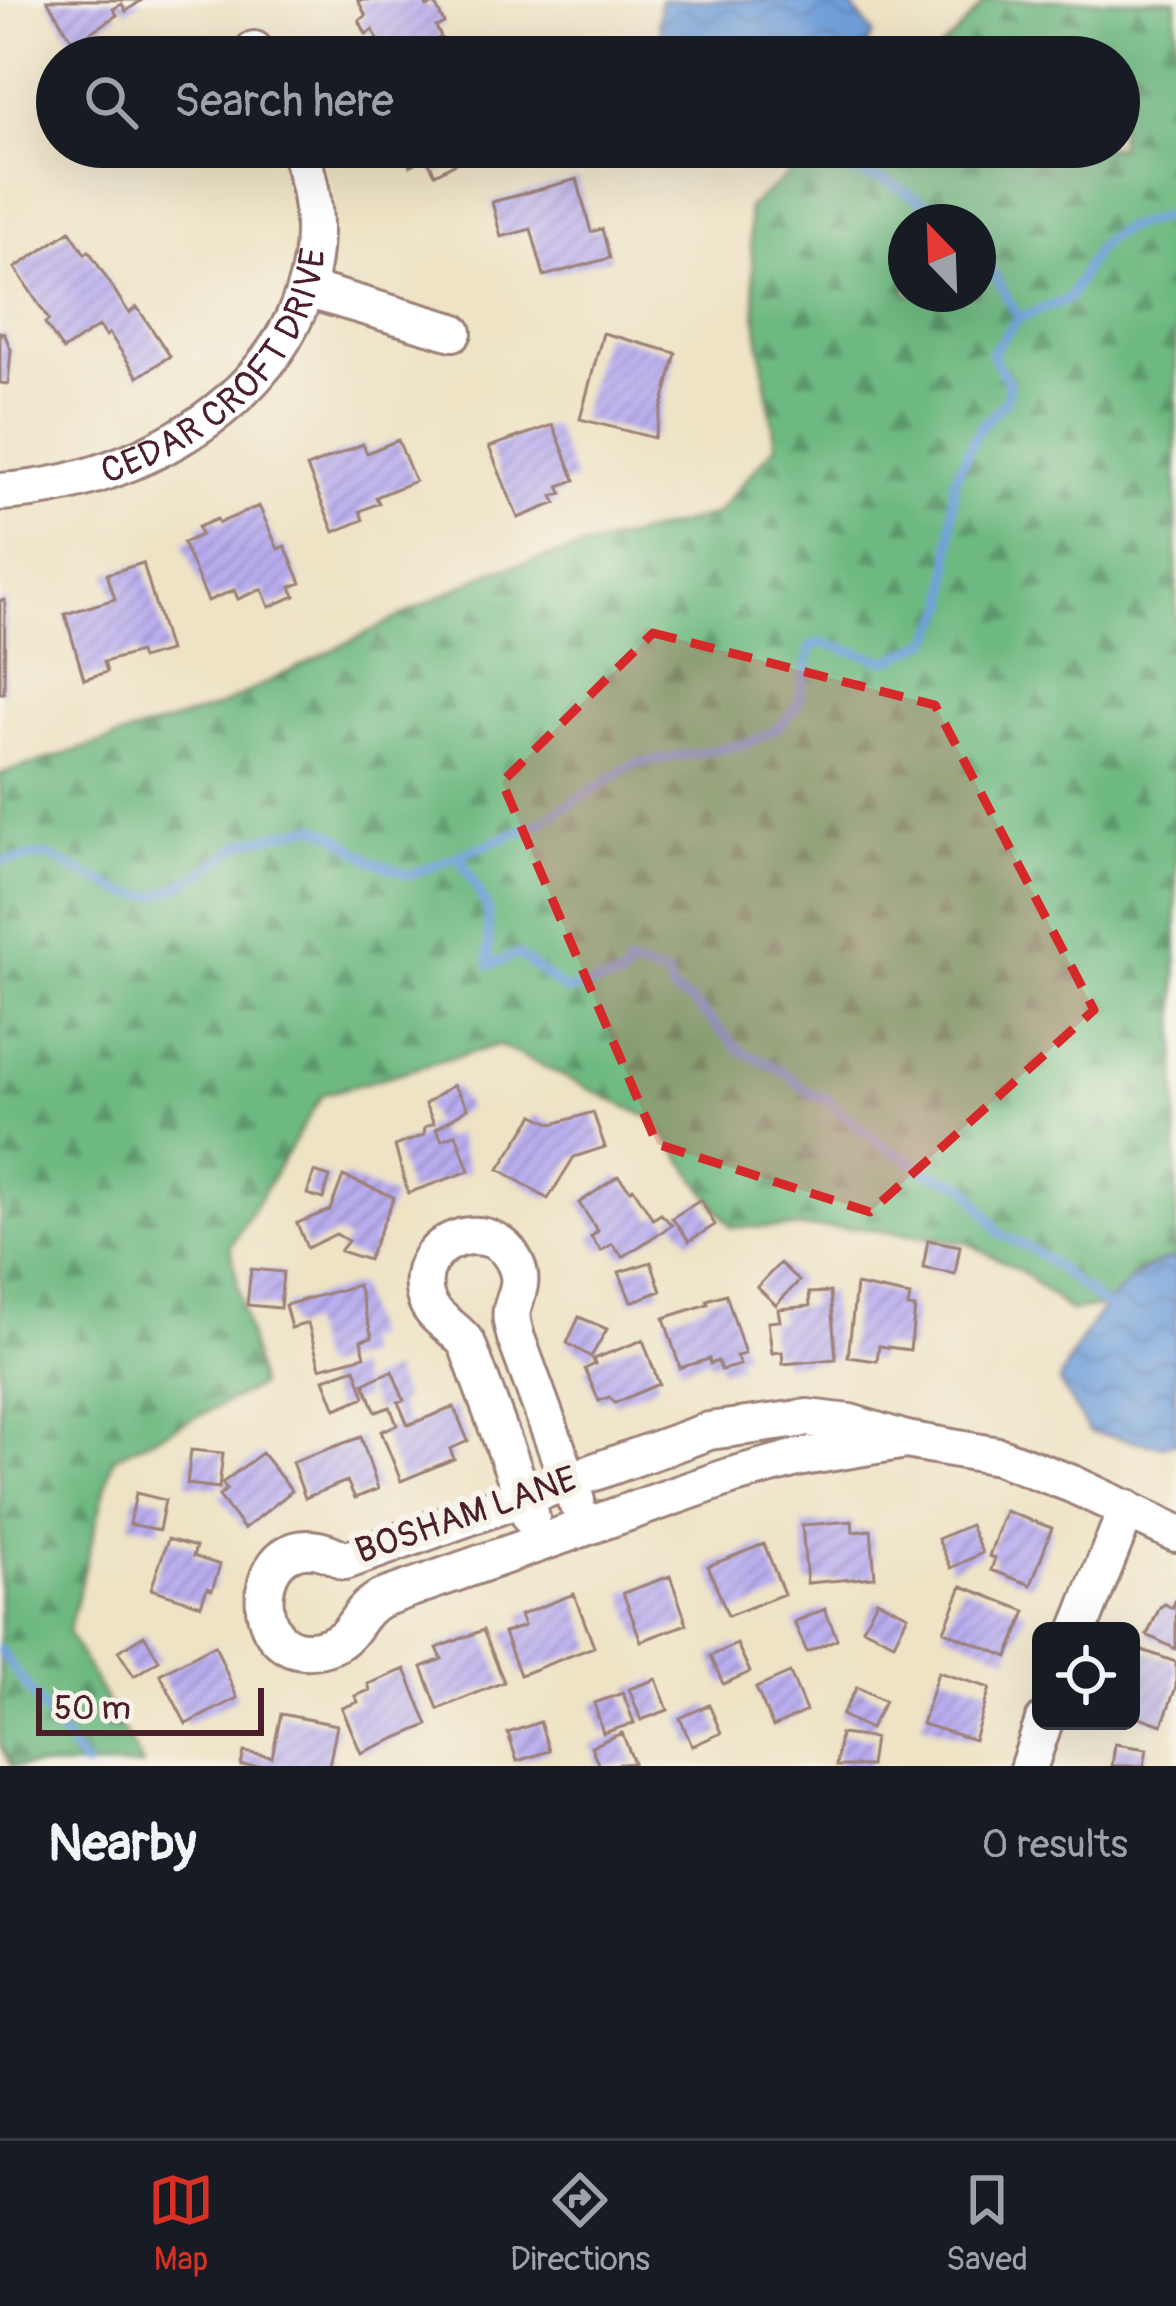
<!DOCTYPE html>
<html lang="en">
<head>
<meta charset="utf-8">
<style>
  body { margin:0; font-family:Pangolin,sans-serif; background:#242831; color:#f1f3f6 }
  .controls { position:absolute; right:36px; bottom:36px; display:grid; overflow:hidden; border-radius:18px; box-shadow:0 12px 48px #0002 }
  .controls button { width:108px; height:108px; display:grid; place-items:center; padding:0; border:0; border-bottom:3px solid #363941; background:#171b24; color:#f1f3f6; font:60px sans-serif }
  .compass { position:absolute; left:888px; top:204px; width:108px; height:108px; border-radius:50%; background:#171b24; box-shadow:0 12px 48px #0002; rotate:337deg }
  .scale { position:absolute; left:36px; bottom:30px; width:228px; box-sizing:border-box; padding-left:12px; border:6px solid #4a1f2b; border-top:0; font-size:33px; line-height:42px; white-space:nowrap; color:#4a1f2b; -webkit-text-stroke:9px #f7f3e8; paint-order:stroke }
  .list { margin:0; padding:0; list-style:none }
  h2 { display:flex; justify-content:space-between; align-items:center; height:156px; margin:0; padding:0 48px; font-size:51px }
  h2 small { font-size:39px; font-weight:400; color:#9ea1a6 }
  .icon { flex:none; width:66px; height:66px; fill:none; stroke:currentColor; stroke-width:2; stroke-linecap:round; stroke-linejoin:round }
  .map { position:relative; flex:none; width:1176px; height:1766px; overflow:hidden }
  .search { position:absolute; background:#171b24; box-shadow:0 12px 48px #0002; left:36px; right:36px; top:36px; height:132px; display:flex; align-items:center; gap:30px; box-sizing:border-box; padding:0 42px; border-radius:66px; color:#9ea1a6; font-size:45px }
  .sheet { height:372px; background:#171b24 }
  nav { display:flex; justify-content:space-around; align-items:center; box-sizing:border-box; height:168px; border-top:3px solid #363941; background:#171b24; font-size:33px; color:#9ea1a6 }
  nav a { display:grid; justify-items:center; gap:6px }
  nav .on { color:#d93025 }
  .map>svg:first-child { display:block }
</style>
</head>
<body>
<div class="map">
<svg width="1176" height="1766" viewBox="0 0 1176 1766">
  <defs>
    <pattern id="forest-firs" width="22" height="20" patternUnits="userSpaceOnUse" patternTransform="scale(3)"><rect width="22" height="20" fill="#6eb981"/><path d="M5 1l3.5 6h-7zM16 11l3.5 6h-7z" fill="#5c966a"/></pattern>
    <pattern id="water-waves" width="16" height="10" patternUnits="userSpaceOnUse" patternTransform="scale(3)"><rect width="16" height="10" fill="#71a0db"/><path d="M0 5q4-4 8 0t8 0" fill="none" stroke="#5f82b2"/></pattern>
    <pattern id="building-hatch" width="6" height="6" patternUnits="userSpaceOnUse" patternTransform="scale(3)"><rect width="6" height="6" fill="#b9adf0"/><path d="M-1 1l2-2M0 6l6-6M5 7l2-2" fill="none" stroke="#988cc3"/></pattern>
  </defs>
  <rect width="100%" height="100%" fill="#f7f3e8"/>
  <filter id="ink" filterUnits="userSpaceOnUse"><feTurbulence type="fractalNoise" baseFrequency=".00833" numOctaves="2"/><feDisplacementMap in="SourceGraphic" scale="24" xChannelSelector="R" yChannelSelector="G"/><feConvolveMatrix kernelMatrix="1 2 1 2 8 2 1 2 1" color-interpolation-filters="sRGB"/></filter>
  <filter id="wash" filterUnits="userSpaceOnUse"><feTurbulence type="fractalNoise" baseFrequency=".004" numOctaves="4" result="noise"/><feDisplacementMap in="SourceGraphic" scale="48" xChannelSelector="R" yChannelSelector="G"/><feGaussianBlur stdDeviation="2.7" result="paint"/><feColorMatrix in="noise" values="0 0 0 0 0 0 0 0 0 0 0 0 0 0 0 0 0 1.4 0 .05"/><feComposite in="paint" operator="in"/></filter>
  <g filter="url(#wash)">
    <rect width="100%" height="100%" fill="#eee3c5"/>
    <path fill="url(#forest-firs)" stroke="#5c6c56" stroke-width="3" fill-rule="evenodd" d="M986,0H1176V1257L1143,1269L1107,1306L1070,1311L1021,1271L968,1243L860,1228L731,1227L654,1120L498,1045L322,1095L230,1247L259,1386L113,1458L68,1633L143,1766H11L0,1745V774L218,707L490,572L715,515L776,445L758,332L748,208L822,147H1119V57H930L955,36ZM906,222H978V294H906Z"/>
    <path fill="url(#water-waves)" stroke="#5e6083" stroke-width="3" d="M660,0H846L873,33L861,57H666L659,23Z
      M1176,1257V1442L1161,1446L1089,1432L1059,1382C1081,1333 1122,1270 1176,1257Z"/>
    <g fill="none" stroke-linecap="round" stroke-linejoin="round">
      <path stroke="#71a0db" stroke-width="9" d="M739,147L740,154L753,162L846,171L887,181L959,222
        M978,247L1019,318
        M459,856L488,910L489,966L517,954L566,991L623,978L629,965L667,976L672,991L693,1003L741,1051L780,1069L814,1096L829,1099L838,1111L880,1143L927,1172L967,1186L1000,1234L1035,1251L1115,1313
        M0,862L45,855L126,893L145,896L162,894L195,878L243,843L314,826L334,834L374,862L410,875L536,825L634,764L746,744L774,731L798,706L811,646L824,643L888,661L930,641L948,605L954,480L979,428L1006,401L1009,383L991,353L1019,318L1069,299C1105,230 1101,233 1176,214
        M0,1650L85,1766"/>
    </g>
    <g id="blocks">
      <path fill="url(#building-hatch)" d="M47,0H142L126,11L122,4L113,9L117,15L74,43Z
        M358,0H423L427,7L435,4L444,23L436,27L441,37L405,55L401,48L386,56L373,30L366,34L359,20L366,16Z
        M400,147H486L435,174L426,157L410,166Z
        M577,179L591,232L602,229L610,258L544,276L531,229L501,237L492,202Z
        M70,231L85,254L89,251L129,313L137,307L170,356L138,377L109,333L106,336L99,326L63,350L45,323L49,320L15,268Z
        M0,332L4,333L11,350L8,384L0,383Z
        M603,333L676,353L654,438L580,419Z
        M553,425L575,480L559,486L562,493L553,496L556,503L518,518L489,447Z
        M398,440L415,481L376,497L379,503L360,511L363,520L334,532L307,467L363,444L367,453Z
        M259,506L278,549L285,546L301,583L291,587L295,596L269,607L262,589L238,599L234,590L208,601L183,543L201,535L198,527L217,519L219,523Z
        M143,563L169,651L141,659L139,652L104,662L107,672L84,679L65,614L115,599L107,574Z
        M0,600H5L4,693H0Z
        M453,1085L468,1108L436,1129L442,1140L456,1134L469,1171L408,1193L395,1146L424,1135L425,1127L434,1123L425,1104Z
        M593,1112L605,1147L574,1157L548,1199L499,1169L534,1115L553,1124Z
        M314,1172L330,1177L323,1199L307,1194Z
        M343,1176L394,1197L368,1260L340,1251L348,1241L336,1234L307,1248L297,1223L330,1210Z
        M618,1176L630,1190L633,1188L653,1219L661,1214L672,1225L623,1257L612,1244L601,1251L591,1237L598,1231L579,1203Z
        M701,1200L715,1225L689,1241L672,1218Z
        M928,1240L960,1246L955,1274L923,1268Z
        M651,1262L661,1291L631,1302L619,1272Z
        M780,1263L799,1281L776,1305L757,1287Z
        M251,1269L283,1272L280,1308L247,1305Z
        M358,1285L372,1337L361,1340L365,1356L320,1368L308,1323L291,1328L285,1305Z
        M856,1285L910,1296L908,1307L915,1308L910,1350L879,1346L877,1361L848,1357Z
        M830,1292L836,1359L783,1364L782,1352L772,1353L768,1322L780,1321L778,1309L810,1306L809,1293Z
        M726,1294L745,1354L736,1356L740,1365L721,1370L718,1361L710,1364L709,1359L680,1368L664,1318L708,1304L707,1300Z
        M579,1317L607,1329L591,1357L567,1343Z
        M643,1340L659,1384L615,1403L609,1397L599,1401L585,1369L595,1364L593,1359Z
        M355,1368L365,1397L336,1409L324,1379Z
        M392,1371L404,1400L398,1402L408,1425L454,1407L468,1441L450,1449L454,1459L401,1481L381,1431L397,1425L390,1407L376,1412L364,1383Z
        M361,1437L378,1489L355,1498L347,1481L305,1498L292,1462Z
        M191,1450L223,1453L219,1488L187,1484Z
        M262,1453L292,1491L244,1529L219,1496L227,1489L222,1483Z
        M136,1493L165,1500L159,1530L130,1524Z
        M1005,1511L1052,1528L1031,1585L991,1570L995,1558L989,1556Z
        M852,1521L853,1532L871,1530L875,1577L807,1583L802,1525Z
        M970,1525L982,1553L951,1568L938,1539Z
        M168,1539L196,1547L193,1556L220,1565L212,1590L207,1588L201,1605L151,1589Z
        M764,1544L784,1594L728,1616L708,1566Z
        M670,1576L687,1624L641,1641L623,1593Z
        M962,1586L1026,1611L1008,1657L944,1631Z
        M574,1594L594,1647L520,1675L504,1633L524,1626L520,1615Z
        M1176,1599V1649L1147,1635L1160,1607L1165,1604L1172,1608Z
        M877,1600L908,1615L894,1643L863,1628Z
        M825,1609L837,1639L807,1652L794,1622Z
        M483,1630L504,1682L438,1709L422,1667L442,1659L437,1648Z
        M144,1635L159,1660L134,1676L118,1651Z
        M737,1644L750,1672L723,1684L711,1656Z
        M215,1645L237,1698L186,1724L160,1674Z
        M1142,1650L1176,1662V1687L1162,1725L1131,1714L1136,1695L1131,1694V1672Z
        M405,1669L428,1725L361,1753L342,1708L358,1702L355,1696L370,1690L368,1684Z
        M938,1672L990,1688L974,1740L922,1724Z
        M790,1673L806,1711L773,1727L756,1688Z
        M656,1679L668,1710L641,1720L629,1689Z
        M857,1687L885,1701L870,1729L842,1715Z
        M623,1693L634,1723L603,1733L594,1703Z
        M709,1705L721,1733L692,1746L680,1718Z
        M281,1714L337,1725L329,1766H241L244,1752L272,1757Z
        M540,1722L549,1751L517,1761L508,1733Z
        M622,1733L634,1763L599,1766L591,1746Z
        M840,1734L874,1738L870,1766H836Z
        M1115,1744L1147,1749L1144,1766H1112Z"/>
    </g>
  </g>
  <g filter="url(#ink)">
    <use href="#blocks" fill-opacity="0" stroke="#9c8178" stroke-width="3"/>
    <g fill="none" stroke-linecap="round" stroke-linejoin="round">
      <g stroke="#9c8178" stroke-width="42">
        <g id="minor">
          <path d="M254,50L257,57"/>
          <path d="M306,289L453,332"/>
          <path id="s1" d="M0,492C175,483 372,342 298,147"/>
          <path d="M807,1418L850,1423L906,1440L797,1458L731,1476L380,1599C353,1614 356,1638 326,1647C236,1675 247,1503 345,1561L709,1431Z"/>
          <path d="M906,1440L998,1456L1072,1484L1176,1533"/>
          <path d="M531,1518L467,1344C455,1326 430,1318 425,1295C412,1239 494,1211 516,1265C524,1283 516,1293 512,1310C510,1318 514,1330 516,1338L576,1501"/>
          <path d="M1078,1631L1127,1509"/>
          <path d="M1029,1766L1044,1721"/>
        </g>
      </g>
      <use href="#minor" stroke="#fff" stroke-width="36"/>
    </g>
  </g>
  <path fill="#d62828" fill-opacity="0.2" stroke="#d62828" stroke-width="9" stroke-dasharray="24 15" stroke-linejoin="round" d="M653,633L935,705L1094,1010L870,1212L657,1144L502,782Z"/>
  <g text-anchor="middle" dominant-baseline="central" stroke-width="12" stroke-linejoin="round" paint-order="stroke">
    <g font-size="36" fill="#4a1f2b" stroke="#f7f3e8">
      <text stroke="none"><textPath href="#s1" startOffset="267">CEDAR CROFT DRIVE</textPath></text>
      <text transform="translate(466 1515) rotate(-19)">BOSHAM LANE</text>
    </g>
  </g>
</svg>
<div class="controls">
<button><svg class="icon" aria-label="locate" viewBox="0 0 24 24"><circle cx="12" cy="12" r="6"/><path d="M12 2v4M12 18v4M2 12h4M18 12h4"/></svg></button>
</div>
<svg class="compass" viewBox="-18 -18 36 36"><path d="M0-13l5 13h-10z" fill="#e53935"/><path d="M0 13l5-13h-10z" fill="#9ea1a6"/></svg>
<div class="scale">50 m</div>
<div class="search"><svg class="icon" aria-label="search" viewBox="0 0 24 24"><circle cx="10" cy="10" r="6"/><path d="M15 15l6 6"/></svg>Search here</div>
</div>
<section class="sheet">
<h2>Nearby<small>0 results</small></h2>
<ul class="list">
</ul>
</section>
<nav>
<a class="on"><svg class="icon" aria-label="map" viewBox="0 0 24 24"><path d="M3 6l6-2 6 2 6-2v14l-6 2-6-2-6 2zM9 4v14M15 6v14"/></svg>Map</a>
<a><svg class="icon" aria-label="directions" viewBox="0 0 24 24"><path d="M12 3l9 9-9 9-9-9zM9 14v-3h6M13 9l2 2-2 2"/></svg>Directions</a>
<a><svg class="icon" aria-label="saved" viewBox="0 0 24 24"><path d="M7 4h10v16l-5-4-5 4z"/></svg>Saved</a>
</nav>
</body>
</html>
